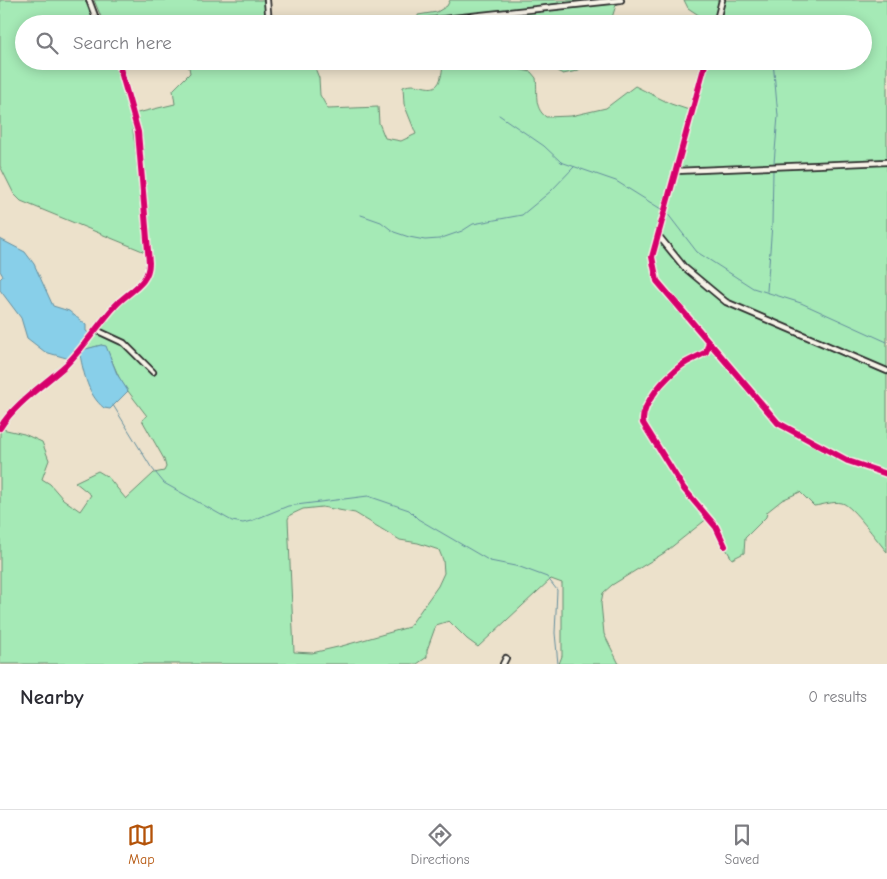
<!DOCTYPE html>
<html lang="en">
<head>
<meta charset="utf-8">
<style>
  body { margin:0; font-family:"Comic Neue",sans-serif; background:#f7f7f7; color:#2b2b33 }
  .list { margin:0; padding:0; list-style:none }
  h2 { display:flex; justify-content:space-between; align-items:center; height:65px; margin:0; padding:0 20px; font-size:21px }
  h2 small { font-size:16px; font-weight:400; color:#7c7c81 }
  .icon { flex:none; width:28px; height:28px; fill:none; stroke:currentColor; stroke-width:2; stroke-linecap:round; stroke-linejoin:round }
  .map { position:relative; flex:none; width:887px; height:664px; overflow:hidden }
  .search { position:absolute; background:#fff; box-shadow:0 2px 12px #0003; left:15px; right:15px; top:15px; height:55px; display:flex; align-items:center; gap:12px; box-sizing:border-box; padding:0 18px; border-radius:28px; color:#7c7c81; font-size:19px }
  .sheet { height:145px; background:#fff }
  nav { display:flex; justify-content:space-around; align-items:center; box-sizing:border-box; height:70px; border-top:1px solid #e1e1e2; background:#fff; font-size:14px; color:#7c7c81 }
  nav a { display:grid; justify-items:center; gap:2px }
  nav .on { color:#b45309 }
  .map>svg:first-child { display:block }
</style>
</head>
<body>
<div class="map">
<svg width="887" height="664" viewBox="0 0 887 664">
  <rect width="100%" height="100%" fill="#ece1cb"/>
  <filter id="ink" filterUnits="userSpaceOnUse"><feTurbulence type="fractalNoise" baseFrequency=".02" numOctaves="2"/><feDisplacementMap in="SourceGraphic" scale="10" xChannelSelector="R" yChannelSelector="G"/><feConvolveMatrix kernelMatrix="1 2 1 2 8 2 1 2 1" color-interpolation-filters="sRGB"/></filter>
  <g filter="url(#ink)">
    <path fill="#a5eab6" stroke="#688a70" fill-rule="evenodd" d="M0,0H90L99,24H24V61H116C138,121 138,189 145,252L21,201L14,194L0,166Z
      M94,0H268L271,24H104Z
      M450,0H625L616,5L610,24H530C521,18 504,12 497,24H428L418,19V15L437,12L447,6Z
      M684,0H887V552C878,542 852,505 842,503C833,501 823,505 814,506L800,492L782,500L767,512L766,517L745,538L744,553L732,559L708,518L664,553L612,585L603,593L601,603L604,634L619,664H559L562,656V583L551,579L478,647L467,639L449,621L436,625L427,650V657L417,664H0V433L2,429L24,434L42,442L49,460L42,479L50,484L63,499L80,511L91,495L75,482L98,471L108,477L126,499L154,473L164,471L166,467L164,459L142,420L147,416L121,382L108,352L102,345L83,350L116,310L144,283L150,269L140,152L133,114L175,104L173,90L190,73L188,61H310L313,63L319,78L320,95L328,109L378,107L379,123L385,138L401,141L416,134L404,104L403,87C423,78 441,106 443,61H499L509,67L531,72L536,78C538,92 533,107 546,117L571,116L606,108L635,86L671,104L692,111L707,61H863V24H712L688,8ZM322,507L355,513L400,540L418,543L439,550L443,560L444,573L438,586L409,627L342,646L312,653L294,652L288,519L290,515L303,509Z
      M553,61H591L577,71L563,74L557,71Z"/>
    <path fill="#88cfe9" stroke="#638d9d" d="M0,239L25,252L34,264L53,306L69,311L86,325V331L91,335L70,359L45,352L27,338L21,318L0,290V279L3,276L0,271Z
      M101,345L106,346L117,374L128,391L110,409L104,408C88,395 84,374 80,355L86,349Z"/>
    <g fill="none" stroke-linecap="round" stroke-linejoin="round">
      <path stroke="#638d9d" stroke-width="1" d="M773,61L778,116L774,163
        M499,115L544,146L561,162L616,181L661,209
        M667,213L697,252L753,288L801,303L887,342
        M361,215L381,222L394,232L409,237L425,240L439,239L462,231L473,224L522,215L551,191L574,167
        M767,291L772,224L773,171
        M113,405L151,467L164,483L232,521L243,523L251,521L288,506L368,496L409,510L418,519L490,561L520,567L547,577L557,590L555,633L558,664"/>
      <g stroke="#2b2b2b" stroke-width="8">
        <path id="minor" d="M89,0L98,24
          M267,0L269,24
          M397,24L621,0
          M716,24L722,0
          M706,61L652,257L657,281L778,423L848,461L887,474
          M676,171L887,162
          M658,235L684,267L726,302L887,371
          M96,330L124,343L153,372
          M709,342L706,352C698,357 689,360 682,365C666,377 641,403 643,423L684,489L716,527L725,546
          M0,428C15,403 44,385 66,365C84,347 98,325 115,306C128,291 149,285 149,263L138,132L118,61
          M503,664L506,658"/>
      </g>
      <use href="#minor" stroke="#f7f3e8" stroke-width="4.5"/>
      <g stroke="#f7f3e8" stroke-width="9">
        <path id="cycleway" d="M706,61L652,257L657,281L778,423L848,461L887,474
          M709,342L706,352C698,357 689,360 682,365C666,377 641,403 643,423L684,489L716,527L725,546
          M0,428C15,403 44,385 66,365C84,347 98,325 115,306C128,291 149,285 149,263L138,132L118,61"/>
      </g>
      <use href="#cycleway" stroke="#d6006c" stroke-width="6"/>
    </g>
  </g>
</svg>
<div class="search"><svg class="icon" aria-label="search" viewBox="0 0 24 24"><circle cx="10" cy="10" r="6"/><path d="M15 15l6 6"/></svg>Search here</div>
</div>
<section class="sheet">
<h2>Nearby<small>0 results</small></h2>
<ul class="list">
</ul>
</section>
<nav>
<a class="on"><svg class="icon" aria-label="map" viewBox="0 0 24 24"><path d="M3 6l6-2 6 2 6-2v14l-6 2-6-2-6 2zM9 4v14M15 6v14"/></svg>Map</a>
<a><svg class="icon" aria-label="directions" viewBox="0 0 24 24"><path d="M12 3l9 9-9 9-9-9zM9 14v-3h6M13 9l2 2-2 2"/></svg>Directions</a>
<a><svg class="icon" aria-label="saved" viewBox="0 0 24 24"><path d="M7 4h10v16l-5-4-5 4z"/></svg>Saved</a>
</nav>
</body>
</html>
